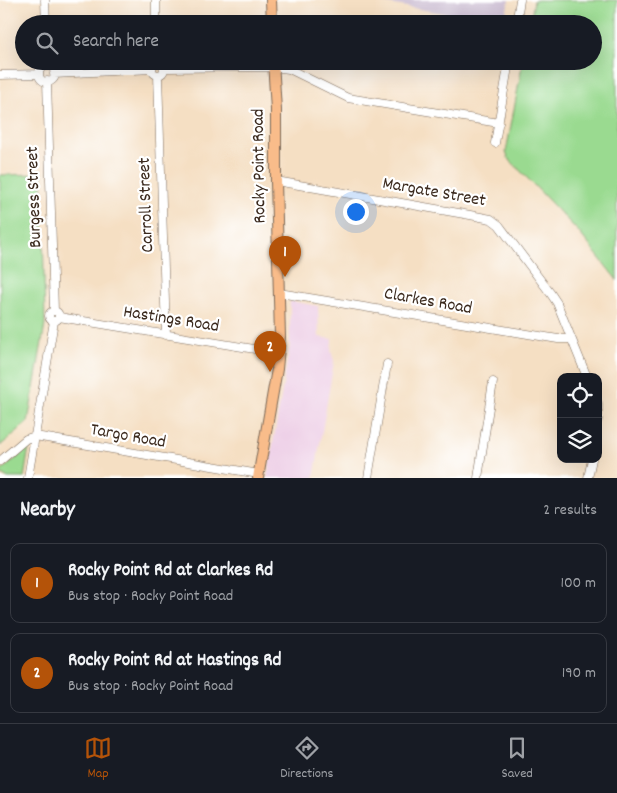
<!DOCTYPE html>
<html lang="en">
<head>
<meta charset="utf-8">
<style>
  body { margin:0; font-family:Dekko,sans-serif; background:#242831; color:#f1f3f6 }
  .controls { position:absolute; right:15px; bottom:15px; display:grid; overflow:hidden; border-radius:10px; box-shadow:0 5px 20px #0002 }
  .controls button { width:45px; height:45px; display:grid; place-items:center; padding:0; border:0; border-bottom:1px solid #363941; background:#171b24; color:#f1f3f6; font:25px sans-serif }
  .you { position:absolute; left:355px; top:211px; width:18px; height:18px; margin:-12px; border:4px solid #fff; border-radius:50%; background:#1a73e8; box-shadow:0 0 0 8px #1a73e833 }
  .badge { display:grid; place-items:center; width:32px; height:32px; border-radius:50%; background:#b45309; color:#fff; font-size:16px; font-weight:700 }
  .pin { position:absolute; translate:-50% -41px; filter:drop-shadow(0 1px 2px #0008) }
  .pin::after { content:''; position:absolute; top:26px; width:18px; height:15px; background:inherit; clip-path:polygon(0 0,100% 0,50% 100%) }
  .list { margin:0; padding:0; list-style:none }
  h2 { display:flex; justify-content:space-between; align-items:center; height:65px; margin:0; padding:0 20px; font-size:21px }
  h2 small { font-size:16px; font-weight:400; color:#9ea1a6 }
  .list li { display:grid; grid-template-columns:32px 1fr auto; gap:15px; align-items:center; box-sizing:border-box; height:80px; margin:0 10px 10px; padding:0 10px; border:1px solid #363941; border-radius:10px }
  .list b { display:block; font-size:19px; white-space:nowrap }
  .list p { margin:0; font-size:16px; white-space:nowrap; color:#9ea1a6 }
  .list em { font-size:16px; font-style:normal; color:#9ea1a6 }
  .icon { flex:none; width:28px; height:28px; fill:none; stroke:currentColor; stroke-width:2; stroke-linecap:round; stroke-linejoin:round }
  .map { position:relative; flex:none; width:617px; height:478px; overflow:hidden }
  .search { position:absolute; background:#171b24; box-shadow:0 5px 20px #0002; left:15px; right:15px; top:15px; height:55px; display:flex; align-items:center; gap:12px; box-sizing:border-box; padding:0 18px; border-radius:28px; color:#9ea1a6; font-size:19px }
  .sheet { height:245px; background:#171b24 }
  nav { display:flex; justify-content:space-around; align-items:center; box-sizing:border-box; height:70px; border-top:1px solid #363941; background:#171b24; font-size:14px; color:#9ea1a6 }
  nav a { display:grid; justify-items:center; gap:2px }
  nav .on { color:#b45309 }
  .map>svg:first-child { display:block }
</style>
</head>
<body>
<div class="map">
<svg width="617" height="478" viewBox="0 0 617 478">
  <rect width="100%" height="100%" fill="#fff"/>
  <filter id="ink" filterUnits="userSpaceOnUse"><feTurbulence type="fractalNoise" baseFrequency=".02" numOctaves="2"/><feDisplacementMap in="SourceGraphic" scale="10" xChannelSelector="R" yChannelSelector="G"/><feConvolveMatrix kernelMatrix="1 2 1 2 8 2 1 2 1" color-interpolation-filters="sRGB"/></filter>
  <filter id="wash" filterUnits="userSpaceOnUse"><feTurbulence type="fractalNoise" baseFrequency=".0096" numOctaves="4" result="noise"/><feDisplacementMap in="SourceGraphic" scale="20" xChannelSelector="R" yChannelSelector="G"/><feGaussianBlur stdDeviation="1.12" result="paint"/><feColorMatrix in="noise" values="0 0 0 0 0 0 0 0 0 0 0 0 0 0 0 0 0 1.4 0 .05"/><feComposite in="paint" operator="in"/></filter>
  <g filter="url(#wash)">
    <rect width="100%" height="100%" fill="#f5dfc3"/>
    <path fill="#eed0e7" d="M290,301L318,306L319,337L332,339L331,351L334,361L314,478H267L290,345Z"/>
    <path fill="#ccbed3" d="M364,0H509L504,23Z"/>
    <path fill="#9ada90" stroke="#6a8257" d="M534,0H617V280L578,231L508,158L506,152L523,61H593V24H530Z
      M42,174L45,325L28,422L0,446V175Z
      M29,447L24,478H8L0,473V472Z"/>
  </g>
  <g filter="url(#ink)">
    <g fill="none" stroke-linecap="round" stroke-linejoin="round">
      <g stroke="#7c6958" stroke-width="9">
        <path id="minor" d="M45,0L46,24
          M156,0V24
          M516,24L520,0
          M152 69a6 6 0 1 1 12 0a6 6 0 1 1-12 0Z
          M39 74a8 8 0 1 1 16 0a8 8 0 1 1-16 0Z
          M164,68L274,67L289,69L348,98L499,123
          M54,74L152,69
          M0,75L39,74
          M158,75L166,335
          M47,81L54,311
          M495,143L509,61
          M276,181L470,215L491,219L499,225L551,294L557,303L587,377
          M279,293L558,339H571
          M49 316a5 5 0 1 1 10 0a5 5 0 1 1-10 0Z
          M59,317L279,353
          M598,403V420
          M0,461L26,439L35,436L259,474
          M28,478L54,321
          M368,478L387,364
          M478,478L493,382
          M588,478L592,459"/>
      </g>
      <g stroke="#7c6958" stroke-width="12">
        <path id="major" d="M271,0L272,24
          M258,478L277,369L280,337L276,181V110L273,61"/>
      </g>
      <use href="#minor" stroke="#fff" stroke-width="8"/>
      <use href="#major" stroke="#f9bc8a" stroke-width="10"/>
    </g>
  </g>
  <g text-anchor="middle" dominant-baseline="central" stroke-width="4.5" stroke-linejoin="round" paint-order="stroke">
    <g font-size="18" fill="#3b2a1e" stroke="#fff">
      <text transform="translate(260 166) rotate(-91)">Rocky Point Road</text>
      <text transform="translate(434 193) rotate(10)">Margate Street</text>
      <text transform="translate(35 197) rotate(-92)">Burgess Street</text>
      <text transform="translate(147 205) rotate(-92)">Carroll Street</text>
      <text transform="translate(428 302) rotate(10)">Clarkes Road</text>
      <text transform="translate(171 320) rotate(9)">Hastings Road</text>
      <text transform="translate(128 437) rotate(10)">Targo Road</text>
    </g>
  </g>
</svg>
<div class="controls">
<button><svg class="icon" aria-label="locate" viewBox="0 0 24 24"><circle cx="12" cy="12" r="6"/><path d="M12 2v4M12 18v4M2 12h4M18 12h4"/></svg></button>
<button><svg class="icon" aria-label="layers" viewBox="0 0 24 24"><path d="M12 4l9 5-9 5-9-5zM3 14l9 5 9-5"/></svg></button>
</div>
<div class="you"></div>
<div class="pin badge" style="left:285px;top:277px">1</div>
<div class="pin badge" style="left:270px;top:372px">2</div>
<div class="search"><svg class="icon" aria-label="search" viewBox="0 0 24 24"><circle cx="10" cy="10" r="6"/><path d="M15 15l6 6"/></svg>Search here</div>
</div>
<section class="sheet">
<h2>Nearby<small>2 results</small></h2>
<ul class="list">
<li><span class="badge">1</span><div><b>Rocky Point Rd at Clarkes Rd</b><p>Bus stop · Rocky Point Road</p></div><em>100 m</em></li>
<li><span class="badge">2</span><div><b>Rocky Point Rd at Hastings Rd</b><p>Bus stop · Rocky Point Road</p></div><em>190 m</em></li>
</ul>
</section>
<nav>
<a class="on"><svg class="icon" aria-label="map" viewBox="0 0 24 24"><path d="M3 6l6-2 6 2 6-2v14l-6 2-6-2-6 2zM9 4v14M15 6v14"/></svg>Map</a>
<a><svg class="icon" aria-label="directions" viewBox="0 0 24 24"><path d="M12 3l9 9-9 9-9-9zM9 14v-3h6M13 9l2 2-2 2"/></svg>Directions</a>
<a><svg class="icon" aria-label="saved" viewBox="0 0 24 24"><path d="M7 4h10v16l-5-4-5 4z"/></svg>Saved</a>
</nav>
</body>
</html>
